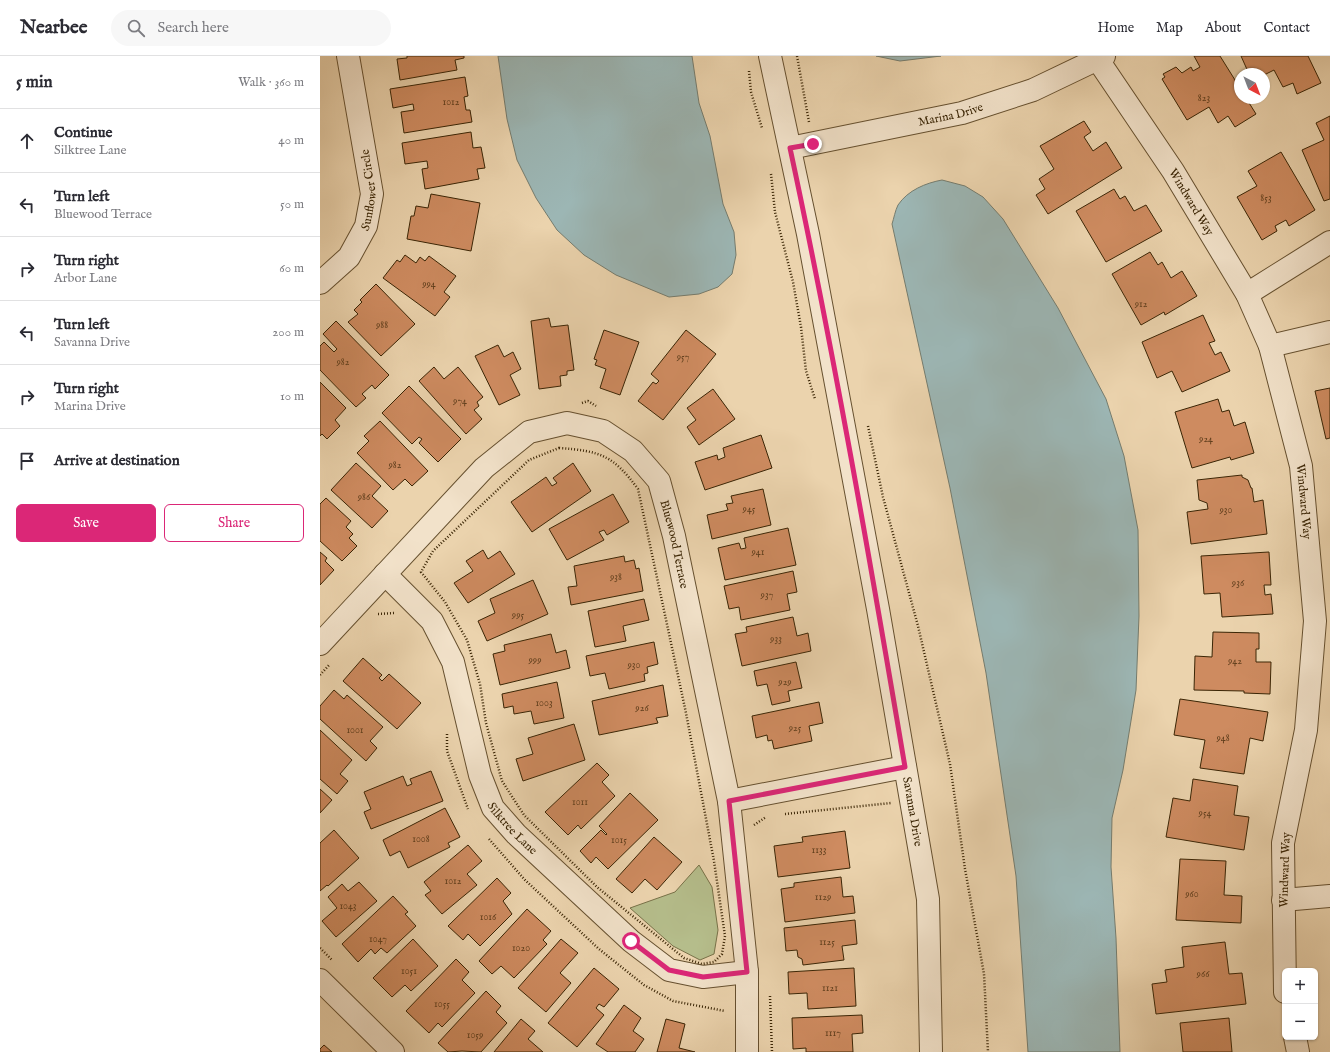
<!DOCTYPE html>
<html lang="en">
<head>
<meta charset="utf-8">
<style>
  body { margin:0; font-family:"IM FELL English",serif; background:#f7f7f7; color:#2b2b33 }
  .controls { position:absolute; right:12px; bottom:12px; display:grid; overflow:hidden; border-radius:6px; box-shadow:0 1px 3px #0004 }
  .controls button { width:36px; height:36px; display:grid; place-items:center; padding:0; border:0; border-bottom:1px solid #e1e1e2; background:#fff; color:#2b2b33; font:20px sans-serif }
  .compass { position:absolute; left:914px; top:12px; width:36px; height:36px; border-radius:50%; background:#fff; box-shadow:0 1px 3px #0004; rotate:138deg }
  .stop { position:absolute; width:12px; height:12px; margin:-9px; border:3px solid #db2777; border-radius:50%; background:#fff }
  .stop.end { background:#db2777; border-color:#fff; box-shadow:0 1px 4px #0008 }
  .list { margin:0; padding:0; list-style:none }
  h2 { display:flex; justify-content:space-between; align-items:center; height:52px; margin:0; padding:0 16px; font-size:17px }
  h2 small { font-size:13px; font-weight:400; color:#7c7c81 }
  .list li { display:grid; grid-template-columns:26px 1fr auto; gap:12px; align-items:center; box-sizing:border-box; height:64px; padding:0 16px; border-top:1px solid #e1e1e2 }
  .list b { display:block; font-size:15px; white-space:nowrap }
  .list p { margin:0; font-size:13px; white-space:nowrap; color:#7c7c81 }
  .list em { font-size:13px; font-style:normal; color:#7c7c81 }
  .actions { display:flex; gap:8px; padding:12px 16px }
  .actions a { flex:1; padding:9px 0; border:1px solid #db2777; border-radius:6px; text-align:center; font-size:14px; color:#db2777 }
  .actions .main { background:#db2777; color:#fff }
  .icon { flex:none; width:22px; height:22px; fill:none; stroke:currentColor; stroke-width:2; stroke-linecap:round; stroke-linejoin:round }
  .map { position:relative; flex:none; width:1010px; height:996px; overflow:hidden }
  header { display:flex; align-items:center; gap:24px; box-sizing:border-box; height:56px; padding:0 20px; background:#fff; border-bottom:1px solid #e1e1e2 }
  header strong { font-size:19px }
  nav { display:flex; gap:22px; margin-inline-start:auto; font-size:14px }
  .search { width:280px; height:36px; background:#f7f7f7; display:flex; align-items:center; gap:10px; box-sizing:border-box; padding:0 14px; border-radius:22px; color:#7c7c81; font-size:15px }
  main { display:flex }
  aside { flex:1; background:#fff }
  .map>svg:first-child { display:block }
</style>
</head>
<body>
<header>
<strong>Nearbee</strong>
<div class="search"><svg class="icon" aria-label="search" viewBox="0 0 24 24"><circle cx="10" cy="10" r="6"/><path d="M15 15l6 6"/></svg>Search here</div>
<nav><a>Home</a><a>Map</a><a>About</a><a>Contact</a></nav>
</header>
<main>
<aside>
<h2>5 min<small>Walk · 360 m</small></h2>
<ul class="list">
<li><svg class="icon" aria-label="ahead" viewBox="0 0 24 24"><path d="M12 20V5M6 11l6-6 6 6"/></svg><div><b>Continue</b><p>Silktree Lane</p></div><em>40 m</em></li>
<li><svg class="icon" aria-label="left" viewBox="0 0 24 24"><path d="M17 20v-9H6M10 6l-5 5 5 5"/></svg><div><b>Turn left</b><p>Bluewood Terrace</p></div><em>50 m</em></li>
<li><svg class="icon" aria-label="right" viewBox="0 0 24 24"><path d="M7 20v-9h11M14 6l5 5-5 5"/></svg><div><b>Turn right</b><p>Arbor Lane</p></div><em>60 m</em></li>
<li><svg class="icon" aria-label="left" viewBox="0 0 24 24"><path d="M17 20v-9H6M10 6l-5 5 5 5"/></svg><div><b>Turn left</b><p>Savanna Drive</p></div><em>200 m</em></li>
<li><svg class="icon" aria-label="right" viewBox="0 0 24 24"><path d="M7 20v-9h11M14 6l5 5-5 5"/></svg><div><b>Turn right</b><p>Marina Drive</p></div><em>10 m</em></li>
<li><svg class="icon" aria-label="arrive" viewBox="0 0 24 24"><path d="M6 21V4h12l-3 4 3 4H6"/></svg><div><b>Arrive at destination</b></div></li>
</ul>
<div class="actions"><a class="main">Save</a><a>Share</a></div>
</aside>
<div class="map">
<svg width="1010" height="996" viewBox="0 0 1010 996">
  <rect width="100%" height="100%" fill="#ebd3ad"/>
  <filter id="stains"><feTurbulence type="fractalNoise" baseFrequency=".005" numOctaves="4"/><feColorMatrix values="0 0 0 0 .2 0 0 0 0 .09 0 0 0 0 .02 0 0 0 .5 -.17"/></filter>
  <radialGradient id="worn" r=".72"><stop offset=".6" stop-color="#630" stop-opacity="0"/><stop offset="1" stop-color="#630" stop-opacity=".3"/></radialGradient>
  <path fill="#b5bd8b" stroke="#787148" d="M379,809L392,831L398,874L394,898L380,904L353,890L310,852L355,836Z"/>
  <path fill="#9cb6b4" stroke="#757c6e" d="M178,0H372L379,47L390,80L403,148L414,176L416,199L412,218L398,231L379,238L349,241L296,219L264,199L237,174L216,142L197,104L187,63Z
    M556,0H621L580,5Z
    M622,124L645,130L663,141L683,163L738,252L786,343L804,400L818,474L819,560L816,634L803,714L792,762L791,811L796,882L800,996H708L696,820L666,617L630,432L572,168C574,162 575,155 578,149C588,134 606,127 622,124Z"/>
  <path fill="#ce8b60" stroke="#3a2505" d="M87,0H144V2L135,4L137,14L80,24L77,3L87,2Z
    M874,0H900L920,32V42H926L936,58L915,71L908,60L898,67L889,51L867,64L842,23L845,21L843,18L856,11L862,17L871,11L873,15L880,11Z
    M921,0H988L1001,27L977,38L973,27L963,31L954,14L944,19L929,18Z
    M145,21L148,40L144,41L146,54H150L152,66L84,77L81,56L94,54L93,48L73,52L70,33Z
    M1010,60V143L1004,145L982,94L1004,84L996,67Z
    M764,65L771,76L764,81L773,95L786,86L802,112L728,158L716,139L725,133L719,123L734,113L720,90Z
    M151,76L153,92L161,91L165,112L157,113L159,123L105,133L102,113L108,112L107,105L85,108L82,87Z
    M961,96L995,154L969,170L966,164L955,170L957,175L942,184L917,141L937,130L928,115Z
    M794,133L800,143L805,140L814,155L826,149L842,175L786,206L756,155Z
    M111,138L160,147L151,195L87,183L91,160H94L96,150L108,152Z
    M830,196L838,209L842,206L851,222L862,215L877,240L845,259L844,256L821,269L792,218Z
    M85,199L96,207L100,201L105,205L109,200L136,220L124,236L130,241L115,260L63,222L77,204L80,206Z
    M56,228L95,268L61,300L28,266L38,258L34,254L42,246L40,244Z
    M883,259L895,285L889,287L895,299L901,296L910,315L862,336L852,315L837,322L822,286Z
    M229,262L231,271L248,269L254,314L247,315V319L240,320L241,330L219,333L211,265Z
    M16,265L69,319L55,333L52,329L42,338L46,342L36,351L0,314V290L4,286L14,296L17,293L3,278Z
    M284,274L319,286L300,339L280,332L286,313L275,309L277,304L274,303Z
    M366,274L396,298L343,364L318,345L333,326L336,328L339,325L331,318Z
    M178,289L184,301L193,296L201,313L190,319L200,339L179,349L155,300Z
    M114,311L124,323L138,311L163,341L157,346L159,350L154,354L162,363L146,378L99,325Z
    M0,326L26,352L15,364L20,370L7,383L2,378L0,380Z
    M89,330L141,383L118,406L99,387L102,383L99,381L92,388L62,357Z
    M1010,332V382L1006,383L995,335Z
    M393,333L415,363L379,389L367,371L376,364L367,352Z
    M898,343L902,356L909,354L914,370L925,366L934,397L911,404L910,401L872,412L855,356Z
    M60,365L108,415L92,430L85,423L73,434L37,397L49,385L44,380Z
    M441,379L452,412L385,434L375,406L397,399L398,404L405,401L403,392Z
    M36,407L61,430L52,440L68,455L52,472L11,434Z
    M253,407L271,435L212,476L191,446L226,421L232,430L237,427L233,422Z
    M922,419V421L928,424L931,432H932L934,446L943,444L947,478L871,488L867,456L888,453L887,447L879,444L877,424Z
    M443,433L451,469L392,483L387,459L408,454L406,448L413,447L411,440Z
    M293,438L309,466L287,479L284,474L279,476L284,484L247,504L229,473Z
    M6,442L31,465L26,471L33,478L29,482L37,490L22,505L0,485V448Z
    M468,472L476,509L405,524L398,492L419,487L421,493L426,492L424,482Z
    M163,494L168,503L180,495L195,518L148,547L134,527L153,515L146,505Z
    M0,496L7,502L5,505L14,514L0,529Z
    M949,496L951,529H944L945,539L951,538L953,558L902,561L900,537L884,538L881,500Z
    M304,500L305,506L314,504L316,513L319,512L323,535L251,549L248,531L257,530L254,510Z
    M473,515L477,536L467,538L470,554L421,564L419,551L409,553L404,530Z
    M213,524L228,558L167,585L158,565L175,557L170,543Z
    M324,543L329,564L303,570L306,585L275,591L268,555Z
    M473,561L477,580L488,577L491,595L422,610L415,578L427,576L426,571Z
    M893,576L939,577V593H936V606H951L950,638L924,637V635L874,634L875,600L892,601Z
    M231,578L236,597L246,594L250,612L180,629L173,598L185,595L184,589Z
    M334,586L338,608L327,611L328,617L324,618L325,625L289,633L285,617L270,620L266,600Z
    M43,602L62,619L59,622L62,625L69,618L101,647L77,673L23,625Z
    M476,606L482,632L468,635L470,645L452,649L447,628L437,630L434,615Z
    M237,626L244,662L214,668L211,655L194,658L193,650L184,652L182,638Z
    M343,629L348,660L336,662L338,667L279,679L272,645Z
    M14,634L24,643L27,639L63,671L50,685L57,692L46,705L0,663V650Z
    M860,643L948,656L943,685L930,682L924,718L880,712L885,684L854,679Z
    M499,646L503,667L489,670L492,685L454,693L452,684L448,685L447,679L436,682L432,660Z
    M254,668L265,704L203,725L196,703L213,698L208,682Z
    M0,674L32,704L20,718L28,725L17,738L0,723Z
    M277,707L289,719L282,726L295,740L261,773L258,769L248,779L225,756Z
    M111,715L123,745L51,773L44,756L51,753L44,736L83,720L87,730L92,728L90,723Z
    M873,723L918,730L914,759L929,761L924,794L846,781L853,742L870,745Z
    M0,733L12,744L0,757Z
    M310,737L338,764L288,813L276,801L271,807L260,795L281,774L286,779L287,778L279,770Z
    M125,752L140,781L128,787L130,791L88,812L80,795L70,800L63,784Z
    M14,774L39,802L8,830L7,829L0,835V787Z
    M525,775L530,812L458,821L454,790L483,786L482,781Z
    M334,781L362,806L337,834L325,823L312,837L296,823Z
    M148,789L162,805L147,818L157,829L122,858L105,839L111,835L104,826Z
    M860,803L906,805L904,839L922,840L921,867L856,864Z
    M521,821L523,841L533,840L535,857L465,866L461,833L474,831V827Z
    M177,822L191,837L183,845L192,858L160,890L148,878L143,884L128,870Z
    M39,826L57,845L16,881L2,865L17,852L8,841L22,828L28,835Z
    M73,840L88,856L85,858L96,870L67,897L61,892L55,898L51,893L38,906L22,888Z
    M207,853L231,875L223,884L227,888L194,922L181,910L172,918L159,905Z
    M535,864L537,888L522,890L524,904L483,909L482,903L478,901L477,894L466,895L464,872Z
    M93,883L118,910L91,935L85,929L72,941L53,922Z
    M241,883L258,897L240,917L251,927L226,956L198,932Z
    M905,886L909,918L922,917L926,948L836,958L832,928L847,926L845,914L864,911L862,891Z
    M136,903L149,916L142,924L155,937L122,971L118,967L109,977L86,955Z
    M274,912L299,933L284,951L279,948L276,952L284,959L257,991L228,967Z
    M534,912L536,950L488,953L487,937L469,938L468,916Z
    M166,935L181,950L176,956L187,967L161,996L142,995L128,996L118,987Z
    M304,949L321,962L313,975L324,983L315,996H288L276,988Z
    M542,959L543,977L532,978L533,996H486V992L473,993L472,962Z
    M909,962L912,996H863L860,967Z
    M201,963L215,975L208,983L223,996H174Z
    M346,963L365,968L359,992L375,996H337Z
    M4,989L12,996H0V993Z"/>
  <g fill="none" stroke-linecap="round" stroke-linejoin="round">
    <g stroke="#66502f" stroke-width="24">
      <g id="minor">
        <path id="s1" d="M450,0L488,178L558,553L608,843L611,996"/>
        <path id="s2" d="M778,4L853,115L927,238L950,290L981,410L995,565L986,674L963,787L965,936"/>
        <path id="s3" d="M470,92L642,57L713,34L784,0"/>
        <path id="s4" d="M0,227L29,201L46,170L52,138L28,0"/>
        <path d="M927,238L1010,186"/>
        <path d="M950,290L1010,276"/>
        <path id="s5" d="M65,518L112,565L133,606L160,719L173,752L196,778L311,885L349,914L383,921L427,916"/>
        <path id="s6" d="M0,588L164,412L209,376L247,367L283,375L313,395L339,425L354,480L409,745L427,916V996"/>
        <path d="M409,745L585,711"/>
        <path d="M963,844L1010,840"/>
        <path d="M0,924L73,996"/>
        <path d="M975,981L978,996"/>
      </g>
    </g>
    <path stroke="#3a2505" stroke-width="2.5" stroke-dasharray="1 2" stroke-linecap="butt" d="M477,0L489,66
      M429,15L431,36L442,72
      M451,118L455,156L473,226L481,271L486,315L495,343
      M262,347L268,345L276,350
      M548,370L563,441L598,570L630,708L645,813L664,918L668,996
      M239,392C280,395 293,399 318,433L366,657L394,805L405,880L402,898L394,906L382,908L364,902L277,831L204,759L182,725L166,667L160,628L147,584L125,546L101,516L113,495L209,404Z
      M58,558L75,557
      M0,619L10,608
      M127,678V695L148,753
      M465,758L571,747
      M434,769L446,761
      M169,783L205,824L279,893L324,929L353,945L405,955
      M0,892L12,904
      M450,940L452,996"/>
    <use href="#minor" stroke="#f2e2ca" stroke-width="22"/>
  </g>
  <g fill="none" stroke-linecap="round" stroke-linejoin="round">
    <path stroke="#db2777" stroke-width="5" d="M311,885L349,914L383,921L427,916L409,745L585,711C550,504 514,297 470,92L493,88"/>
  </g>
  <g text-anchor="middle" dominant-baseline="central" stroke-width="3" stroke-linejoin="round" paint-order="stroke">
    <g font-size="10" fill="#5f3e1c">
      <text x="884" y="42">823</text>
      <text x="131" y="46">1012</text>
      <text x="946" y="142">853</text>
      <text x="109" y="228">994</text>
      <text x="821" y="248">912</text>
      <text x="62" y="269">988</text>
      <text x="363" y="301">957</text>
      <text x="23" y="306">982</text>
      <text x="140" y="345">974</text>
      <text x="886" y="383">924</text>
      <text x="75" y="409">982</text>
      <text x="44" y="441">986</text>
      <text x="429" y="453">945</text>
      <text x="906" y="454">930</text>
      <text x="438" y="496">941</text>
      <text x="296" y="521">938</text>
      <text x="918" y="527">936</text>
      <text x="447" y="539">937</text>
      <text x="198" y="559">995</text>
      <text x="456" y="583">933</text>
      <text x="215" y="604">999</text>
      <text x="915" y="605">942</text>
      <text x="314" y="609">930</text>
      <text x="465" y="626">929</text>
      <text x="224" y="647">1003</text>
      <text x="322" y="652">926</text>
      <text x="475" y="672">925</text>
      <text x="35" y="674">1001</text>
      <text x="903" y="682">948</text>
      <text x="260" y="746">1011</text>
      <text x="885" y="757">954</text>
      <text x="101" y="783">1008</text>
      <text x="299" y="784">1015</text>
      <text x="499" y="794">1133</text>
      <text x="133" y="825">1012</text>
      <text x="872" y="838">960</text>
      <text x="503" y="841">1129</text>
      <text x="28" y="850">1043</text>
      <text x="168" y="861">1016</text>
      <text x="58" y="883">1047</text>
      <text x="507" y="886">1125</text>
      <text x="201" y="892">1020</text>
      <text x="89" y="915">1051</text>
      <text x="883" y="918">966</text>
      <text x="510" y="932">1121</text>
      <text x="122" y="948">1055</text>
      <text x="513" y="977">1117</text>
      <text x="155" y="979">1059</text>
    </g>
    <g font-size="12" fill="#3a2505" stroke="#f2e2ca">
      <text stroke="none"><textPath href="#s3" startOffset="164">Marina Drive</textPath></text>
      <text stroke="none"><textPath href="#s4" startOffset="111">Sunflower Circle</textPath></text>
      <text stroke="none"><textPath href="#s2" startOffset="170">Windward Way</textPath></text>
      <text stroke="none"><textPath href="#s2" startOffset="494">Windward Way</textPath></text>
      <text stroke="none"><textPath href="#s6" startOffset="515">Bluewood Terrace</textPath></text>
      <text stroke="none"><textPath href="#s1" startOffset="769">Savanna Drive</textPath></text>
      <text stroke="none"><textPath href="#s5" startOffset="292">Silktree Lane</textPath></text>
      <text transform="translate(965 814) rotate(-88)">Windward Way</text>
    </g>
  </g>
  <rect width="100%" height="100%" filter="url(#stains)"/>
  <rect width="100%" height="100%" fill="url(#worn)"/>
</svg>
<div class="controls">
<button>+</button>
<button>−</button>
</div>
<svg class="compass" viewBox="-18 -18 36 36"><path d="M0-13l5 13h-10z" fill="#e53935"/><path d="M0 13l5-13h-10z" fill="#7c7c81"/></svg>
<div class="stop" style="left:311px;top:885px"></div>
<div class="stop end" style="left:493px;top:88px"></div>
</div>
</main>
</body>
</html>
